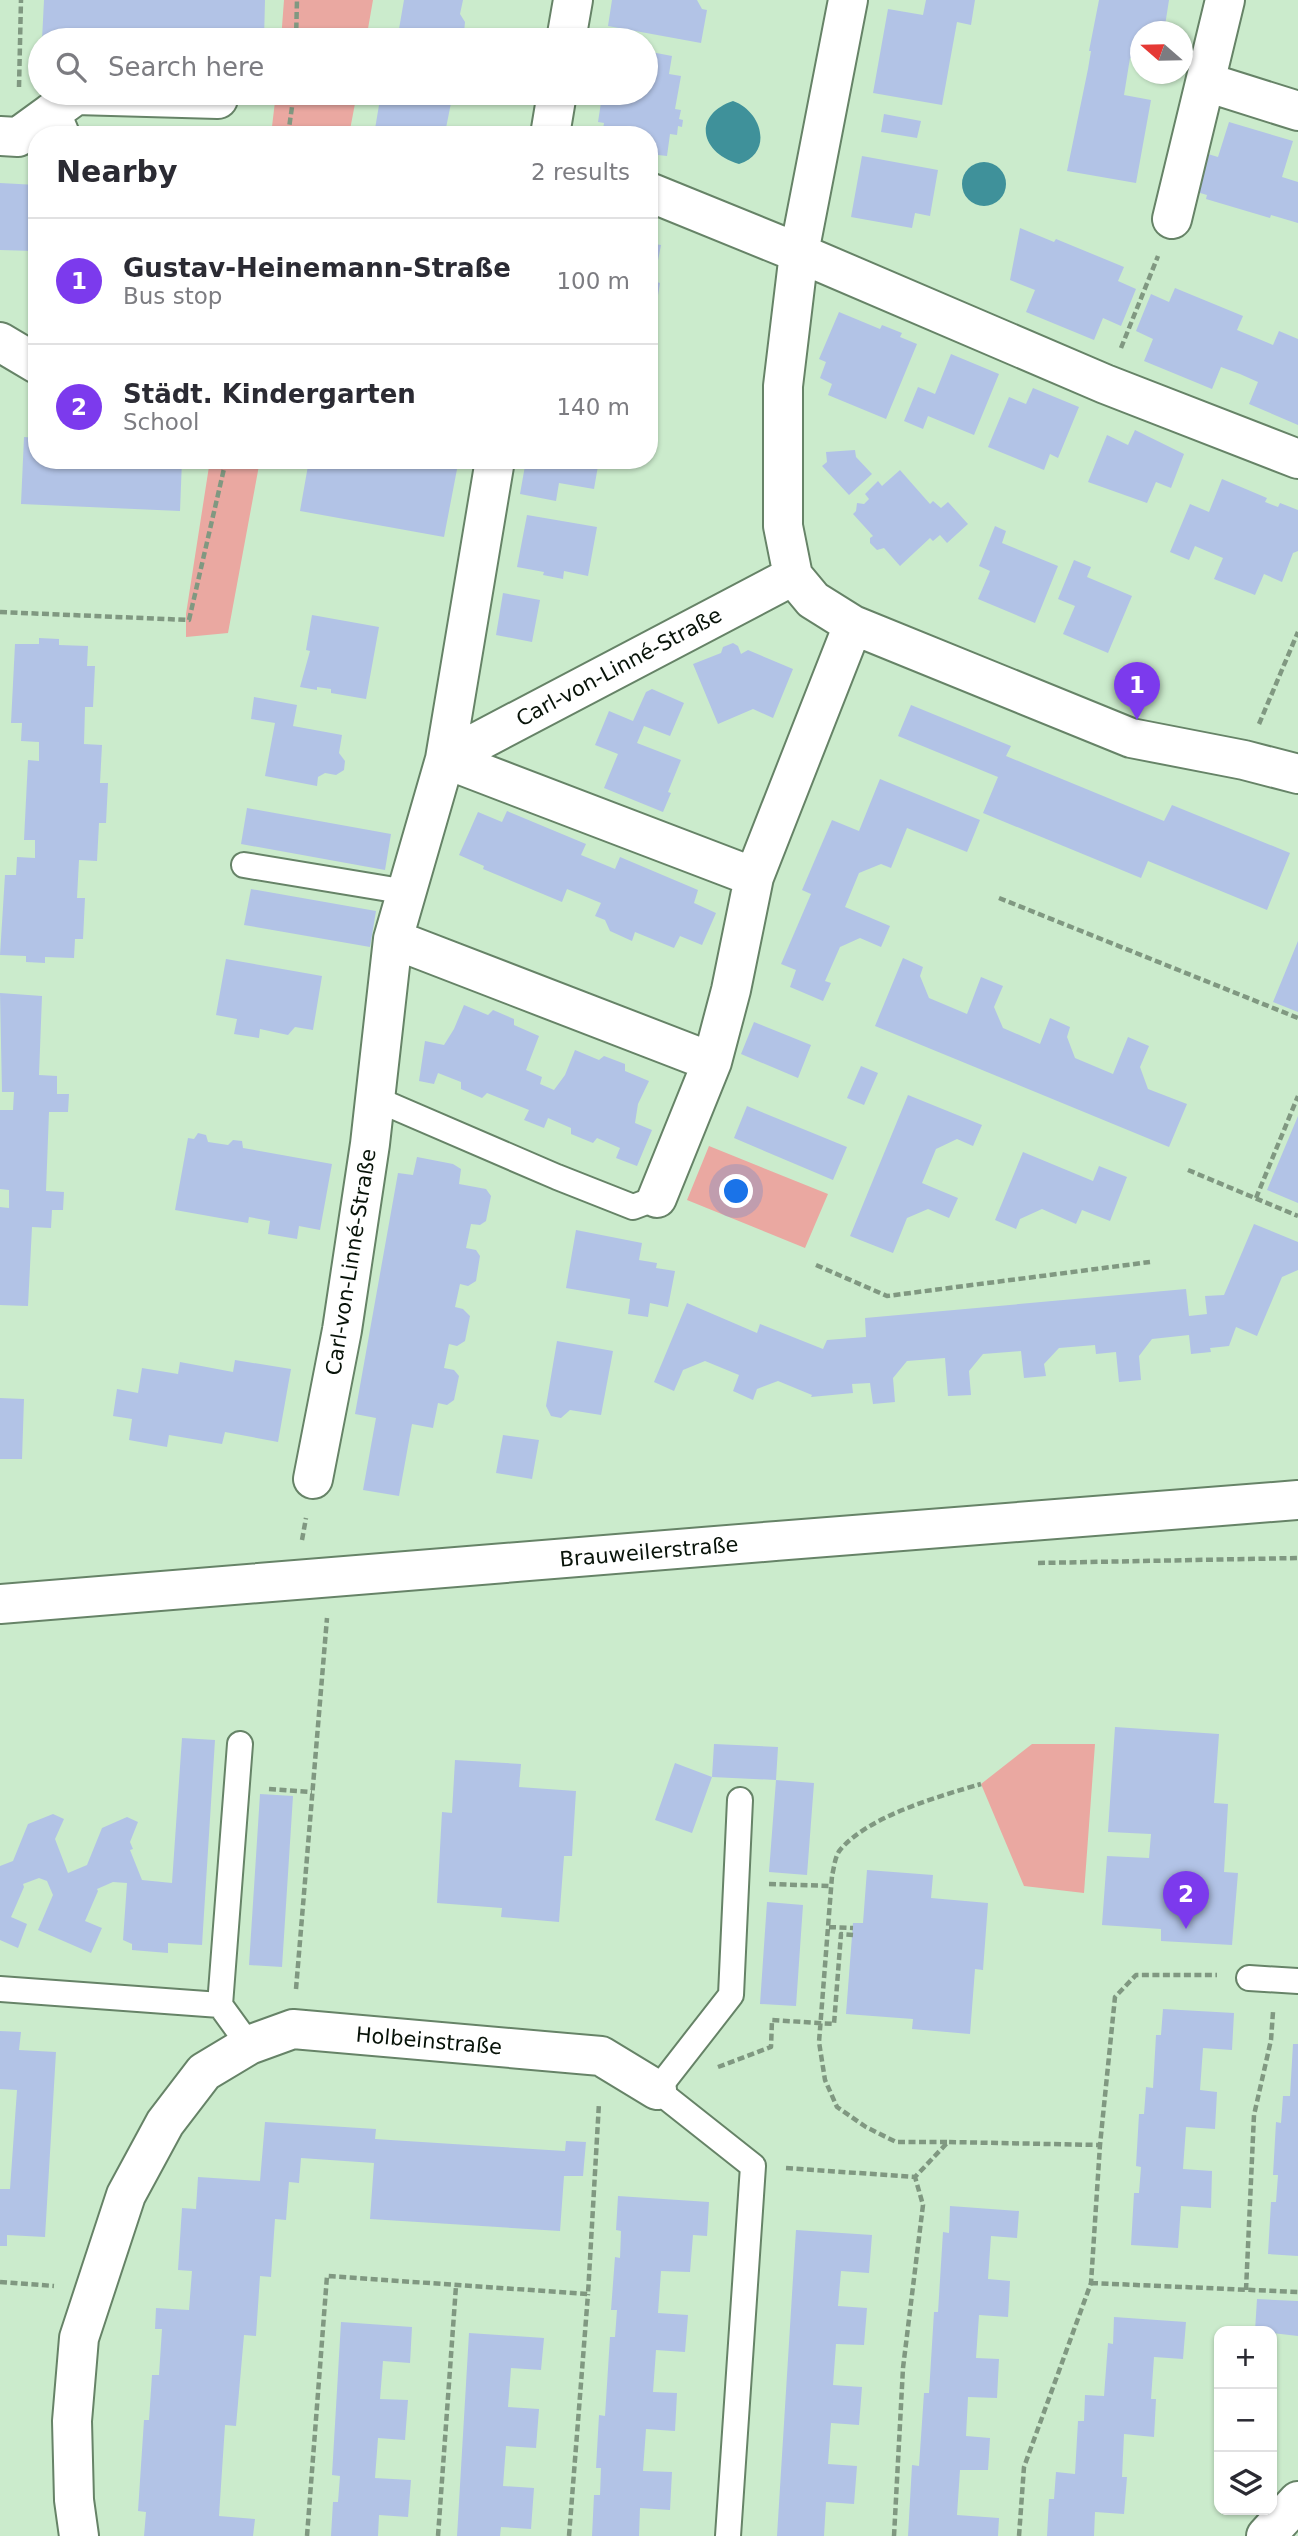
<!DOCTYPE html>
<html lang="en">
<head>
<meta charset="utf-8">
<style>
  body { margin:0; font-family:"DejaVu Sans",sans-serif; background:#f2f2f3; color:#2b2b33 }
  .controls { position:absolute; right:21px; bottom:21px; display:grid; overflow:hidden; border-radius:14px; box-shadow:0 2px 5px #0004 }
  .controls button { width:63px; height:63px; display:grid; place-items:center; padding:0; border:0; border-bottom:2px solid #e1e1e2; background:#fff; color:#2b2b33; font:35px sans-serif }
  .compass { position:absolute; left:1130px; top:21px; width:63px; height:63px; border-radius:50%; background:#fff; box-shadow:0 2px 5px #0004; rotate:290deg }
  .you { position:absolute; left:737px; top:1192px; width:24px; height:24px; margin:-18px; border:5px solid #fff; border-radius:50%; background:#1a73e8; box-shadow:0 0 0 10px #1a73e833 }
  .badge { display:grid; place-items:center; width:46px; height:46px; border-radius:50%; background:#7c3aed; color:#fff; font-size:23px; font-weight:700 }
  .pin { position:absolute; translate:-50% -58px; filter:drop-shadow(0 2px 4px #0008) }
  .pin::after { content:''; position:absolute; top:37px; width:24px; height:21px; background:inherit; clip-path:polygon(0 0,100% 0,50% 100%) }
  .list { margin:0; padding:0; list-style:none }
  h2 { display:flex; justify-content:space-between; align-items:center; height:91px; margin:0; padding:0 28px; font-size:30px }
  h2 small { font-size:23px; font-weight:400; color:#7c7c81 }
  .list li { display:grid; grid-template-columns:46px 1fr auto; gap:21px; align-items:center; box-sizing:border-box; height:126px; padding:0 28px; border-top:2px solid #e1e1e2 }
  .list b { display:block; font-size:26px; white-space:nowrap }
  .list p { margin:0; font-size:23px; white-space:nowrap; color:#7c7c81 }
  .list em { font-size:23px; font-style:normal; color:#7c7c81 }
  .icon { flex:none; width:38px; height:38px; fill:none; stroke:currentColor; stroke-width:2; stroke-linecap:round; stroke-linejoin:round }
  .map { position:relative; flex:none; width:1298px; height:2536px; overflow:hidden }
  .search { position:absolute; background:#fff; box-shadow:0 2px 5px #0004; left:28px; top:28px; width:630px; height:77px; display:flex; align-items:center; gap:18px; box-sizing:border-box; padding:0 24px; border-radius:38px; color:#7c7c81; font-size:26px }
  .panel { position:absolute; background:#fff; box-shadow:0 2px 5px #0004; left:28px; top:126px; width:630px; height:343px; border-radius:28px }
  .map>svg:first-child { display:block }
</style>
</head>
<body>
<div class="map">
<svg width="1298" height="2536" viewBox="0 0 1298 2536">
  <rect width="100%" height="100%" fill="#cbebcc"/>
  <path fill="#eaa8a1" d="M284,0H373L366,40H281Z
    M276,93H357L349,135H271Z
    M210,460H260L228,633L186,637V614Z
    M709,1146L828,1194L805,1248L687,1200Z
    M1032,1744H1095L1084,1893L1024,1886L981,1784Z"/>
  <path fill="#3f919a" d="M733,101C762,111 774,153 739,164C700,153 692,115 733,101Z
    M962 184a22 22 0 1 1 44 0a22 22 0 1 1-44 0Z"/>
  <path fill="#b2c3e6" d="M44,0H265L264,40H42Z
    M404,0H463L460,14L465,22L464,33L455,39L399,29Z
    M612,0H697L702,9L707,10L701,43L608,26Z
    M926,0H975L971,25L957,22L942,105L873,93L888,9L923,15Z
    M1099,0H1169L1164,32H1140V60L1130,58L1124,95L1151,100L1136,183L1067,171L1088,69L1091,51H1089Z
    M646,51L672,56L669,74L681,76L675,109L681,110L679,119L683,120L682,127L678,126L677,135L670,134L667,156L649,154V135H602L604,123L598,122L602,96L609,97V93H646Z
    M381,93H461L459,105L451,103L446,128L454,129L453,135H374Z
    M884,114L921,121L917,138L881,132Z
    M1229,122L1293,141L1282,177L1298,182V223L1271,215L1270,218L1206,199L1207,195L1190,190L1201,152L1218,157Z
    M120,126L187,129L186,135H119Z
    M862,156L938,170L930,216L915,213L912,228L851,217Z
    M0,183L37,185L34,251L0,250Z
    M1020,228L1054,242L1056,239L1124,267L1118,281L1136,289L1121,326L1103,318L1094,340L1026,312L1035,290L1010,280Z
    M649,243L661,245L654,281L660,283L656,308L649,307Z
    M1175,288L1243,316L1237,330L1273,345L1279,331L1298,339V425L1249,404L1258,382L1240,374L1221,367L1212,389L1144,361L1153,339L1136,331L1151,294L1169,302Z
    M839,312L880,329L882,325L902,333L900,337L917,344L886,419L828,395L832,384L820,378L826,362L819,359Z
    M951,354L999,374L974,435L928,416L923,429L904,421L918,387L935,394Z
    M1033,388L1079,407L1058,458L1050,454L1044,470L988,447L1009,397L1026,404Z
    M1135,430L1184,454L1171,488L1156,482L1147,503L1088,482L1107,435L1128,445Z
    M24,437L37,438V460H182L180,511L21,504Z
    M855,450L856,457L872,474L849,495L822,466L827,462L826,452Z
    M309,460H451L452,463L458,464L444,537L300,511Z
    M526,460H599L594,489L559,483L556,501L520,494Z
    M900,470L930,504L933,501L941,508L948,502L968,524L947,543L940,535L933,541L930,538L900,566L884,548L877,550L870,543V538L873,536L853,514L856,511L857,503L864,504L869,499L865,494L878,481L882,486Z
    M1222,479L1267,498L1265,502L1278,507L1280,503L1298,510V551L1293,553L1282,582L1264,574L1255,595L1214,579L1223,558L1195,546L1189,560L1170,552L1190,504L1209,512Z
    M527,515L597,527L588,576L564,571L563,579L543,575L544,572L517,567Z
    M995,526L1006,531L1002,543L1058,566L1035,623L978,599L990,571L979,566Z
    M1074,560L1091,567L1087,577L1132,596L1108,653L1063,634L1075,606L1058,599Z
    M503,593L540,600L532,642L496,635Z
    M312,615L379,627L366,699L331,693V689L317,687V690L300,687L310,651L306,650Z
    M39,638L59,639V645L88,646L87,666H95L93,707H85L84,744L102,745L100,783H108L106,823H99L97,861L79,860L77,898H85L83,939H75L74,958L45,957V963L26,962V956L0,955L5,875H16L17,857L35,858V840H24L28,760L39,761V742L21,741L22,723H11L15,644H39Z
    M733,643L738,646L741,654L748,650L793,669L773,718L753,709L718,724L693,664L721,653L723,647Z
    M652,689L684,703L670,736L644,726L637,743L681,760L668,792L671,793L663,812L604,788L618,754L595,745L609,711L633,721L646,692Z
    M254,697L297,705L293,726L342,735L339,753L345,761L344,770L336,775L325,773L318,777L317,786L265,776L275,723L251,719Z
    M911,705L1011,746L1006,756L1164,821L1172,805L1290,853L1267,910L1148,861L1141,878L983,813L998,777L898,736Z
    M880,779L980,820L967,852L907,828L891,868L881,864L859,873L845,907L890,926L881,947L860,938L840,947L825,981L831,983L823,1001L790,987L796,970L781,964L811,894L802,890L832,820L859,831Z
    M247,808L391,834L385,870L241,844Z
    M507,811L586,844L581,855L615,869L620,857L698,890L694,903L716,913L702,945L680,936L674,948L635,932L632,941L610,931L605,920L595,916L601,903L567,889L562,902L483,869L484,866L459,855L478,812L502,822Z
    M251,889L376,911L370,947L244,925Z
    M1298,941V1012L1273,1002Z
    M903,958L923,967L920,976L929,998L967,1014L981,977L1003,986L994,1007L1003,1028L1040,1044L1050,1018L1070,1027L1067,1037L1075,1058L1113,1074L1128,1037L1149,1046L1140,1067L1148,1089L1187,1104L1169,1147L875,1026Z
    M226,959L322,976L313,1030L295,1027L288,1035L260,1029L259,1038L234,1034L237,1019L216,1015Z
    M0,993L42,996L39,1075L57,1076V1094H69L68,1112H49L46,1191L64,1192L63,1210H52L51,1228L32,1227L28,1306L0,1305V1207L9,1208V1190L0,1189V1110H13L14,1092H2Z
    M464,1005L488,1015L493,1010L514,1019V1025L539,1036L526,1070L542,1077L540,1084L554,1090L565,1075L575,1050L599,1060L604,1056L625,1064V1071L649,1081L638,1104L635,1123L652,1130L637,1166L616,1158L620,1148L597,1138L593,1143L571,1134V1128L548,1118L544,1128L524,1120L529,1110L487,1093L482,1098L461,1089V1082L438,1073L434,1084L419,1081L425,1041L444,1045L454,1029Z
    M754,1022L811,1045L798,1078L741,1054Z
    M861,1066L878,1073L864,1105L847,1098Z
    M908,1095L982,1125L973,1146L957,1139L936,1149L922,1183L958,1198L949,1218L928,1209L907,1218L893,1253L850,1236Z
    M747,1106L847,1147L833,1180L734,1138Z
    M1298,1116V1203L1267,1190Z
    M198,1133L206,1135L208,1142L228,1145L233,1140L242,1141L243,1148L332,1164L320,1230L299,1226L297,1239L268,1234L270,1221L249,1217L248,1223L175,1210L188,1138L194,1139Z
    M1023,1152L1093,1181L1099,1166L1127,1177L1110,1221L1082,1210L1076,1224L1042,1209L1020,1219L1016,1229L995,1220Z
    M417,1157L453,1164L461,1169L459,1184L486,1189L491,1196L486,1221L480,1225L471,1224L466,1248L476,1250L480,1256L476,1281L468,1286L460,1284L455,1307L463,1309L470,1316L465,1341L457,1346L449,1344L444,1368L454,1370L459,1376L454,1400L447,1405L438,1403L433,1428L412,1424L399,1496L363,1490L376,1418L355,1414L398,1173L413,1175Z
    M1254,1224L1298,1242V1270L1282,1277L1257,1336L1236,1327L1229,1346L1210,1348L1211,1352L1191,1354L1189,1335L1152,1339L1139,1356L1141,1380L1119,1382L1116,1352L1096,1354L1095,1345L1059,1348L1044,1364L1046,1376L1024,1378L1021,1351L983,1354L969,1371L971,1395L948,1396L945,1358L907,1361L893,1378L895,1402L873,1404L870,1383L852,1384L853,1393L811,1397L812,1395L778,1381L757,1389L753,1400L733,1391L739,1375L705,1361L683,1370L674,1391L654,1382L687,1303L757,1333L760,1324L823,1349L827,1340L866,1337L865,1318L1186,1289L1189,1316L1207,1314L1205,1296L1224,1295Z
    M576,1230L642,1243L639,1260L657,1263L656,1268L675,1271L668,1307L650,1303L648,1317L628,1314L630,1299L566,1288Z
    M557,1341L613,1351L601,1415L570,1410L561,1418L551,1416L546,1406Z
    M235,1360L291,1369L278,1442L225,1432L222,1444L169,1435L167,1447L129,1440L132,1419L113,1416L117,1389L138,1393L142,1368L178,1374L180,1362L233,1372Z
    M0,1398L24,1399L22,1459H0Z
    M503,1435L539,1440L532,1479L496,1473Z
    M1115,1727L1219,1734L1214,1803L1228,1804L1224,1872L1238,1873L1232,1945L1161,1941V1929L1102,1925L1107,1856L1149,1858L1151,1834L1108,1832Z
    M182,1738L215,1740L202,1945L168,1943V1953L132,1950V1944L123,1940L127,1883L113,1882L97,1889L98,1891L85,1921L102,1928L91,1953L38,1930L53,1895L47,1881L39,1878L23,1884L24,1887L11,1917L27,1924L18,1948L0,1940V1866L13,1861L28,1824L53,1814L64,1819L55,1839L68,1873L87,1865L102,1828L127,1817L138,1822L130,1842L133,1849L130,1850L142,1880L172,1883Z
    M714,1744L778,1747L776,1780L814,1783L807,1875L769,1872L776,1780L712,1777Z
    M455,1760L521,1764L519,1787L576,1791L572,1856H564L559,1922L501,1917L502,1908L437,1903L442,1812L452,1813Z
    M675,1763L712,1777L692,1833L655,1820Z
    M260,1794L293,1796L282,1967L249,1965Z
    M867,1870L933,1875L931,1898L988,1903L983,1970L975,1969L970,2034L912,2029L913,2019L846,2014L853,1923H863Z
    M767,1902L803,1905L796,2006L760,2004Z
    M1163,2009L1234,2013L1232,2050L1203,2048L1200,2090L1217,2092L1215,2129L1186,2127L1183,2169L1212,2171L1211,2208L1181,2206L1178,2248L1131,2245L1134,2193H1139L1141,2167L1136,2166L1139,2114H1144L1146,2087L1153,2088L1156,2035H1161Z
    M0,2031L21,2032L19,2050L56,2052L45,2237L7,2235V2246H0V2189H10L17,2090L0,2089Z
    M1293,2044H1298V2256L1268,2254L1271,2202H1276L1278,2175H1273L1276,2122L1281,2123L1283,2096H1290Z
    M265,2122L376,2129L375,2139L453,2144L565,2151L566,2141L586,2142L583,2176H564L560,2231L370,2219L374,2163L301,2158L299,2183L289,2182L286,2220L275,2219L271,2277L260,2276L256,2336L244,2335L236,2426L225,2425L219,2516L255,2519L253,2536H144L146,2512L138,2511L144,2420H149L152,2375H159L162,2329H155L156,2308L189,2310L192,2271L178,2270L182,2208L196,2209L198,2177L260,2181Z
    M618,2196L709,2202L707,2236L693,2235L690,2272L661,2271L658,2313L688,2315L685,2352L656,2350L653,2392L677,2393L675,2431L646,2429L643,2471L672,2472L670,2510L640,2508L639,2536H592L594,2495H600L601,2468H596L599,2415L605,2416L610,2337H615L617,2310H611L615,2257L620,2258L621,2231L616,2230Z
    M950,2206L1019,2211L1017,2238L991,2236L988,2279L1010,2281L1008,2317L979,2315L976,2358L999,2359L997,2398L968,2397L966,2436L990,2438L988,2470H960L957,2515L999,2518L998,2536H908L912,2465L919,2466L924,2393H929L934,2312H938L943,2232L949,2233Z
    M796,2230L872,2235L869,2273L841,2271L838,2306L867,2308L864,2345L836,2344L833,2385L862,2387L859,2425L831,2423L828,2464L857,2466L854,2504L826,2502L824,2536H777Z
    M1257,2299L1298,2301V2336L1255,2331Z
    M1114,2317L1186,2322L1183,2359L1154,2357L1151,2399H1156L1154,2437L1124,2434L1122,2477H1127L1124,2514L1095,2512L1094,2536H1047L1049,2499H1054L1056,2472L1075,2474L1078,2421H1084L1085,2395L1104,2396L1108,2343L1113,2344Z
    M341,2322L412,2327L410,2363L383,2361L380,2399L408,2400L405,2440L378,2438L375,2478L411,2480L408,2517L379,2515L378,2536H331L333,2502H338L340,2476L332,2475Z
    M469,2333L544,2338L541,2370L511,2368L508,2407L539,2409L536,2448L506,2446L503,2486L534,2488L531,2529L501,2527L500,2536H457Z"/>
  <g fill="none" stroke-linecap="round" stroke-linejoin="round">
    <g stroke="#668367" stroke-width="28">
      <path id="service" d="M244,865L407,892
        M376,1099L557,1177L633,1207L657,1198
        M240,1744L220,2005L249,2045
        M1249,1978L1298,1981
        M0,1989L220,2005
        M728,2536L753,2166L657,2090L731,1995L740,1800"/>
    </g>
    <g stroke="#668367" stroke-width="42">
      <path id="minor" d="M848,0L799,253L783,386V526L793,576L813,600L853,625L1131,738L1244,760L1298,774
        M566,40L573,0
        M1206,82L1298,111
        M60,135L51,113L76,95L218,99
        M550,135L557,93
        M0,136L18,137L51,113
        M649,192L799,253L1105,384L1298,459
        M1172,219L1225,0
        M0,342L37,364
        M445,759L793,576
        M445,759L754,877
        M393,939L712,1062
        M657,1198L712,1062L731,990L754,877L853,625
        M313,1479L342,1330L370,1144L393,939L445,759L495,460
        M79,2536L74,2500L72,2421L79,2338L126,2195L165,2123L204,2072L249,2045L293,2029L601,2056L657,2090
        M1266,2536L1298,2501"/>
    </g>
    <g stroke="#668367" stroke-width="42">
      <path id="secondary" d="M0,1604C433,1572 865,1531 1298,1500"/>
    </g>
    <path stroke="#809881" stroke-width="4.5" stroke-dasharray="7 3.5" stroke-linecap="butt" d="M296,40L297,0
      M19,87L21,0
      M256,101L294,102
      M288,135L294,93
      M1121,348L1158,256
      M0,612L189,620L226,460
      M1259,724L1298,632
      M999,898L1298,1018
      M1188,1170L1298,1216
      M1256,1198L1298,1096
      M816,1265L887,1296L1150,1262
      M302,1540L306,1518
      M1038,1563L1298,1558
      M269,1789L312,1792
      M769,1884L831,1886
      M829,1927L853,1928
      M296,1989L327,1618
      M718,2067L771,2047L772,2020L834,2024L841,1934L853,1935
      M947,2142H896L866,2127L837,2107L825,2080L819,2042L832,1876C834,1868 835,1856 840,1850C868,1816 940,1796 981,1784
      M786,2168L915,2177L948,2142L1100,2145L1115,1997L1136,1975H1217
      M0,2282L54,2286
      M1091,2283L1298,2292
      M1246,2290L1254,2115L1271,2040L1273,2012
      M307,2536L327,2276L588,2294L599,2103
      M438,2536L456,2286
      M569,2536L588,2294
      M894,2536L903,2368L923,2205L915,2177
      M1019,2536L1024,2467L1091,2283L1100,2145"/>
    <use href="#service" stroke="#fff" stroke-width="24"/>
    <use href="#minor" stroke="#fff" stroke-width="38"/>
    <use href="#secondary" stroke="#fff" stroke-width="38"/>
  </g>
  <g text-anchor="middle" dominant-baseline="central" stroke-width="5" stroke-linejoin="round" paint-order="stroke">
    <g font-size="21" fill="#071208" stroke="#fff">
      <text transform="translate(619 667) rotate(-28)">Carl-von-Linné-Straße</text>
      <text transform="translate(351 1262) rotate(-81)">Carl-von-Linné-Straße</text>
      <text transform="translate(649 1552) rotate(-5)">Brauweilerstraße</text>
      <text transform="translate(429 2041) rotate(5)">Holbeinstraße</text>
    </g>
  </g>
</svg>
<div class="controls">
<button>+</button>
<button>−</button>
<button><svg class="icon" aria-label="layers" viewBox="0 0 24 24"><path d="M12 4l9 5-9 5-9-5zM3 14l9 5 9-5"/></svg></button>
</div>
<svg class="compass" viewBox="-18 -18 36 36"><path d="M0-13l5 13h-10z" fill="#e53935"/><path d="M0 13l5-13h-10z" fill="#7c7c81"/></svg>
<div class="you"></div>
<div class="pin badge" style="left:1137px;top:720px">1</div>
<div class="pin badge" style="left:1186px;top:1929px">2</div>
<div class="search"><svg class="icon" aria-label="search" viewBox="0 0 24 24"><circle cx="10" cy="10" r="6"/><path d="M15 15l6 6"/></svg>Search here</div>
<section class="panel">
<h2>Nearby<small>2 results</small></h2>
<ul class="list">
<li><span class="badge">1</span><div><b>Gustav-Heinemann-Straße</b><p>Bus stop</p></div><em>100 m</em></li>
<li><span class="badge">2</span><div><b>Städt. Kindergarten</b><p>School</p></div><em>140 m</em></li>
</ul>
</section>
</div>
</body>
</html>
